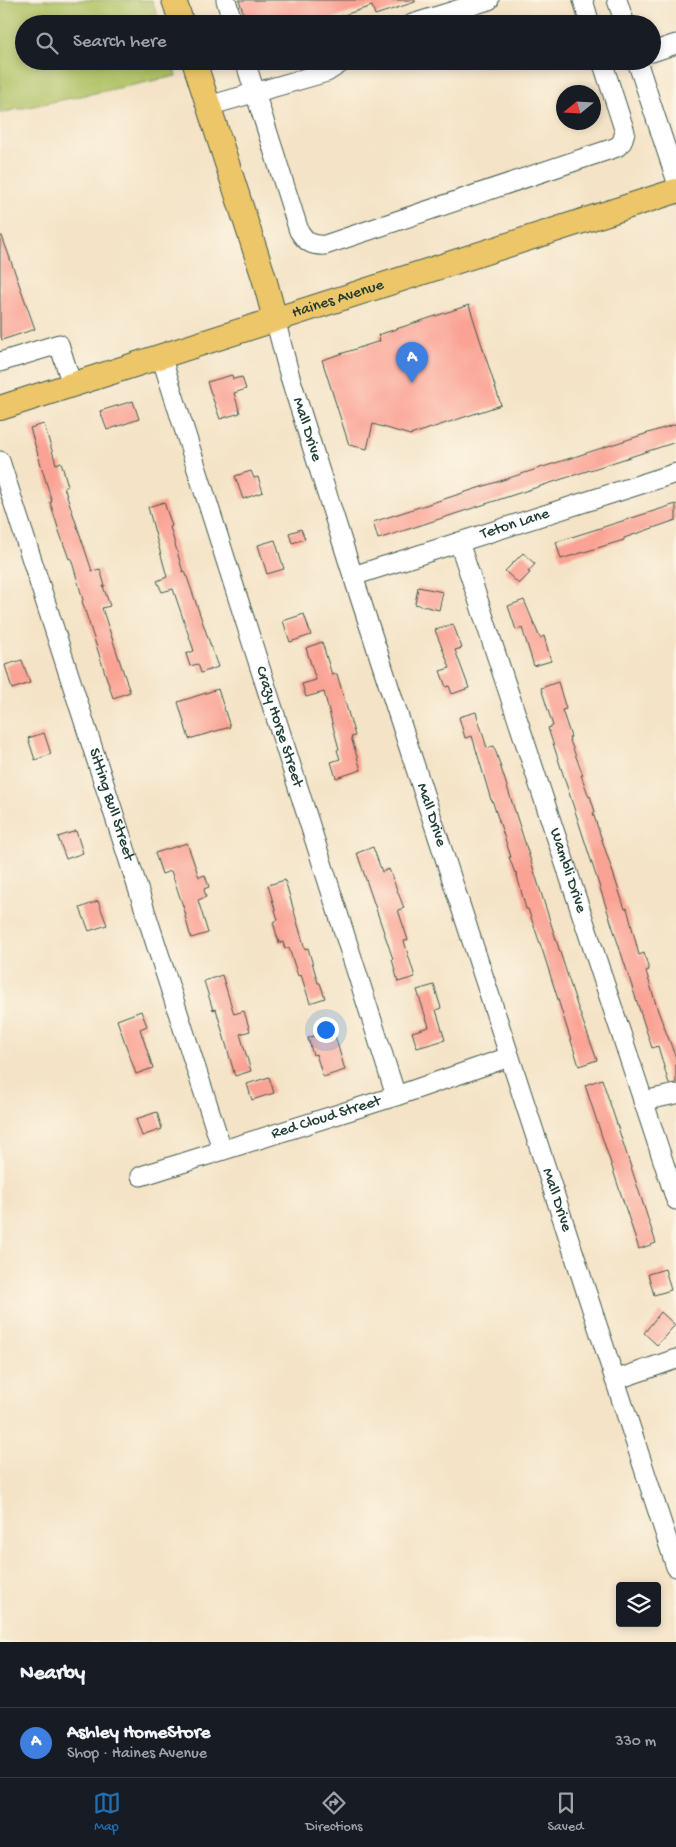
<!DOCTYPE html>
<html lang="en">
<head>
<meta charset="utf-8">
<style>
  body { margin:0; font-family:"Gochi Hand",sans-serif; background:#20242c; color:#f1f3f6 }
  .controls { position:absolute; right:15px; bottom:15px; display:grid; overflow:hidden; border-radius:5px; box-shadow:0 2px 8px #0003 }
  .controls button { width:45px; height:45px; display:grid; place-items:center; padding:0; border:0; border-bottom:1px solid #363941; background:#171b24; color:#f1f3f6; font:25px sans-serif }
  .compass { position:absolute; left:556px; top:85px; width:45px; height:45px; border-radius:50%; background:#171b24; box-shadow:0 2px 8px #0003; rotate:252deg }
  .you { position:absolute; left:325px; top:1029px; width:18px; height:18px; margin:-12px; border:4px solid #fff; border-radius:50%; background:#1a73e8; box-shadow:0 0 0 8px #1a73e833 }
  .badge { display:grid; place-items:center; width:32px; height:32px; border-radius:50%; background:#1f6fb2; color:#fff; font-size:16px; font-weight:700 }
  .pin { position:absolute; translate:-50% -41px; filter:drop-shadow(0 1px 2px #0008) }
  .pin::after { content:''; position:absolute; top:26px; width:18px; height:15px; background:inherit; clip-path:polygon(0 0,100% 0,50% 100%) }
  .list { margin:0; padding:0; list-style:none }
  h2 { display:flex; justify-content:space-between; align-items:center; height:65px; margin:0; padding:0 20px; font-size:21px }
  h2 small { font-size:16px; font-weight:400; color:#9ea1a6 }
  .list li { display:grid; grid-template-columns:32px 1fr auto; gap:15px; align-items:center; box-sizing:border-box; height:70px; padding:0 20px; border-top:1px solid #363941 }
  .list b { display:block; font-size:19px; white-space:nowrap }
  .list p { margin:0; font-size:16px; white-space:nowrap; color:#9ea1a6 }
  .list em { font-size:16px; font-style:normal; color:#9ea1a6 }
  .icon { flex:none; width:28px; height:28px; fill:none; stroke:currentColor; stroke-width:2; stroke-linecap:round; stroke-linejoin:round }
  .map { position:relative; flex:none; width:676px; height:1642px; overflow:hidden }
  .search { position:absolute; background:#171b24; box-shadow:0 2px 8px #0003; left:15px; right:15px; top:15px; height:55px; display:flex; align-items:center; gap:12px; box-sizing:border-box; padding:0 18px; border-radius:28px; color:#9ea1a6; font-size:19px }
  .sheet { height:135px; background:#171b24 }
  nav { display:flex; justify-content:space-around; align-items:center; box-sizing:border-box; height:70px; border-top:1px solid #363941; background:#171b24; font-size:14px; color:#9ea1a6 }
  nav a { display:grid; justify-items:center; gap:2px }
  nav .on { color:#1f6fb2 }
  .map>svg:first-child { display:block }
</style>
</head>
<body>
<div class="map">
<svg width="676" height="1642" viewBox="0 0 676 1642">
  <rect width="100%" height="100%" fill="#fcf5e5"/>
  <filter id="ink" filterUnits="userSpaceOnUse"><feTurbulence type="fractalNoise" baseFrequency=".02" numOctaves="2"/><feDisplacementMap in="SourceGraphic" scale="10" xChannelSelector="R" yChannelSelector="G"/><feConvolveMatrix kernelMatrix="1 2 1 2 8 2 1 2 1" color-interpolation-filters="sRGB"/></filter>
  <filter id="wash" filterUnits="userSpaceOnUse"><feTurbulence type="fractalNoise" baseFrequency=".0096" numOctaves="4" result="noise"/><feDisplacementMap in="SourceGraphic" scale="20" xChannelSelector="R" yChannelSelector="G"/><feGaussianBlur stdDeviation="1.12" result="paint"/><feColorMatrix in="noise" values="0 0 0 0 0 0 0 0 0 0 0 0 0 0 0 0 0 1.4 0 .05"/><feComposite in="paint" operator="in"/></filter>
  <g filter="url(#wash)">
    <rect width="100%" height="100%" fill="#f4e3c6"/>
    <path fill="#b1c367" stroke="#68804e" d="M0,0H152L160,24H24V61H172L176,76L0,113Z"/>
    <g id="blocks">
      <path fill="#faa394" d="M239,0H415V2L375,15L372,6L316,24H247Z
        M0,236H2L35,329L2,340L0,333Z
        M469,305L501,405L410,435L373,424L367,449L349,445L322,360L380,341L378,335Z
        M232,375L233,379L242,377L246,389L234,393L240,413L220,419L207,382Z
        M133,401L139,419L107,430L100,411Z
        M44,424L56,464L61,462L68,486L64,487L92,571L100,569L105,586H103L110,606L102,608L130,692L113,698L82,601L83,600L71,558L69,559L59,531L50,502H52L30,428Z
        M676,424V442L378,539L373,522Z
        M251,471L254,478L258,477L263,492L243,499L235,476Z
        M164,502L172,526L170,527L183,572L185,571L218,667L201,673L198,664L190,666L186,654L194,651L173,589L162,592L157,581L167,577L148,507Z
        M676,504V520L624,538V540L561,559L556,542Z
        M301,529L305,539L292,543L289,533Z
        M275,540L284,569L267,574L258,545Z
        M523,553L535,564L528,572L530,573L519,584L505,571Z
        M418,587L443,592L439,610L415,604Z
        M524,600L540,638L544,636L551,661L534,666L522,628L516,630L508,606Z
        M304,614L311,635L290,642L283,621Z
        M453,624L462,648L455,650L469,688L452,694L449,686L446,687L440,671L450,668L435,630Z
        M322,642L332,675L337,674L355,736L351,737L361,770L336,778L331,762L340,759L337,750L339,749L324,692L306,697L302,684L316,680L306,648Z
        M22,660L30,683L12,689L5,665Z
        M558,682L566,709L562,710L571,737L569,738L583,775H581L589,797L590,796L595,812L593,813L625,909L627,908L639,955L644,953L649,970L646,971L658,1011L676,1058V1083L669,1084L658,1046L652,1048L548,728L553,726L541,688Z
        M218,689L230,727L189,739L178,702Z
        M476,712L487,748L494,746L577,1005L597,1060L579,1066L543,952L528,909H526L516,872L515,873L509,857H511L492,800H491L472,736L465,738L459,717Z
        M44,733L51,754L35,760L28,738Z
        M76,831L83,853L66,859L58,837Z
        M187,843L199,877L205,875L209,887L204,889L206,897L198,900L208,933L191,938L185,916L186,915L171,871L162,874L155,853Z
        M373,847L382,872L389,869L404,908L398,910L408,940L404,941L415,977L398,982L392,959H393L357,853Z
        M285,880L305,949L308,948L318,983H320L325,998L310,1003L301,975L298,976L289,948L285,949L283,942L279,943L273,922L278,920L268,885Z
        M98,901L107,925L89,931L80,908Z
        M222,975L234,1014L244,1011L250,1031L240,1034L251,1071L235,1076L216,1009L213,1010L204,981Z
        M434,985L441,1008L436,1010L445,1040L417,1048L412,1032L429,1027L417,990Z
        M141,1011L147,1026L140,1029L153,1068L136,1074L117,1020Z
        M333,1029L345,1070L323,1077L316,1054L313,1055L308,1038Z
        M269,1077L274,1093L252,1100L247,1084Z
        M602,1079L656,1243L639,1249L585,1085Z
        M157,1112L162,1129L142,1136L136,1119Z
        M665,1269L671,1290L654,1295L648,1274Z
        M661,1312L675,1325L657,1345L644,1333Z"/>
    </g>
  </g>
  <g filter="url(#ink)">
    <use href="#blocks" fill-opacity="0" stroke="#3f564a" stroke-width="1"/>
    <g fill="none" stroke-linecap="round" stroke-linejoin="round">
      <g stroke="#3f564a" stroke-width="21">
        <g id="minor">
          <path d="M226,0L233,24"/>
          <path d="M583,0L590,24"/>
          <path d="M617,0L625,24"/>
          <path d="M412,24L489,0"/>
          <path d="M652,52L676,44"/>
          <path d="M245,61L299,231C306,242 312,246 325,245L617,147L622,142L625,132L602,61"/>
          <path d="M637,61L676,179"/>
          <path d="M208,106L327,72L344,61"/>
          <path id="s1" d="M275,319L290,377L353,576L676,1567"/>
          <path id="s2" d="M161,356L396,1096"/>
          <path d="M0,362L59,344L72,385"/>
          <path id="s3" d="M0,461L222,1149"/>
          <path id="s4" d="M459,542L676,1200"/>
          <path id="s5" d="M353,576L676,473"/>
          <path d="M643,1101L676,1094"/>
          <path id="s6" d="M141,1176L396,1096L509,1057"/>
          <path d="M615,1380L676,1359"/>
        </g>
      </g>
      <g stroke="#3f564a" stroke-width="26">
        <g id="major">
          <path d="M174,0L182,24"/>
          <path d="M194,61L264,278L275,319"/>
          <path id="s7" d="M0,408L676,191"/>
        </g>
      </g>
      <use href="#minor" stroke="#fff" stroke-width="19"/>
      <use href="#major" stroke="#ecc669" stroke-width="24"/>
    </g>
  </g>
  <g text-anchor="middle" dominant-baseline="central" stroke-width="4" stroke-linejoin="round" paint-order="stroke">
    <g font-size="16" fill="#1f3d34" stroke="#fcf5e5">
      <text stroke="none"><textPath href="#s7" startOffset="355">Haines Avenue</textPath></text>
      <text stroke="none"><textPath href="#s1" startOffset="115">Mall Drive</textPath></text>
      <text stroke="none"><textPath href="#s5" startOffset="170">Teton Lane</textPath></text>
      <text stroke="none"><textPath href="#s2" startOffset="389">Crazy Horse Street</textPath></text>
      <text stroke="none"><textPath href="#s3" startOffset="361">Sitting Bull Street</textPath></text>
      <text stroke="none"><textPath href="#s1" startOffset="520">Mall Drive</textPath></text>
      <text stroke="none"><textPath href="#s4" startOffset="346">Wambli Drive</textPath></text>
      <text stroke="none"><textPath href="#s6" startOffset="194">Red Cloud Street</textPath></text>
      <text stroke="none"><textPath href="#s1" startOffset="925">Mall Drive</textPath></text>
    </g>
  </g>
</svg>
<div class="controls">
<button><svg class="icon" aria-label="layers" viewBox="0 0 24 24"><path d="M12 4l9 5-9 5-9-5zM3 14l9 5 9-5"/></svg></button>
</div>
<svg class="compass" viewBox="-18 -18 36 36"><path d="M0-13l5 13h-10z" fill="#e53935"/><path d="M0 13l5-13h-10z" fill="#9ea1a6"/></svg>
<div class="you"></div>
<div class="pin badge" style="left:412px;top:383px;background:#3f7fe0">A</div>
<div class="search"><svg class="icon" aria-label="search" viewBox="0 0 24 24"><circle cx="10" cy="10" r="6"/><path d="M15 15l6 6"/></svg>Search here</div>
</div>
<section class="sheet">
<h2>Nearby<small></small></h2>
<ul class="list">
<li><span class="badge" style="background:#3f7fe0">A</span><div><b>Ashley HomeStore</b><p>Shop · Haines Avenue</p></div><em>330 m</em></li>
</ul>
</section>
<nav>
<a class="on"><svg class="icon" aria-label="map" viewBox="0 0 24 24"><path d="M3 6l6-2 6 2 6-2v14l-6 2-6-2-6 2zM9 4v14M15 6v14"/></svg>Map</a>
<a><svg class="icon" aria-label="directions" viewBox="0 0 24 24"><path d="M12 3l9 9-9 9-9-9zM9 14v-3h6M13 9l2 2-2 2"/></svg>Directions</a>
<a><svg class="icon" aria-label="saved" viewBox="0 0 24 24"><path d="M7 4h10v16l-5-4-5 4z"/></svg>Saved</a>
</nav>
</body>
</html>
